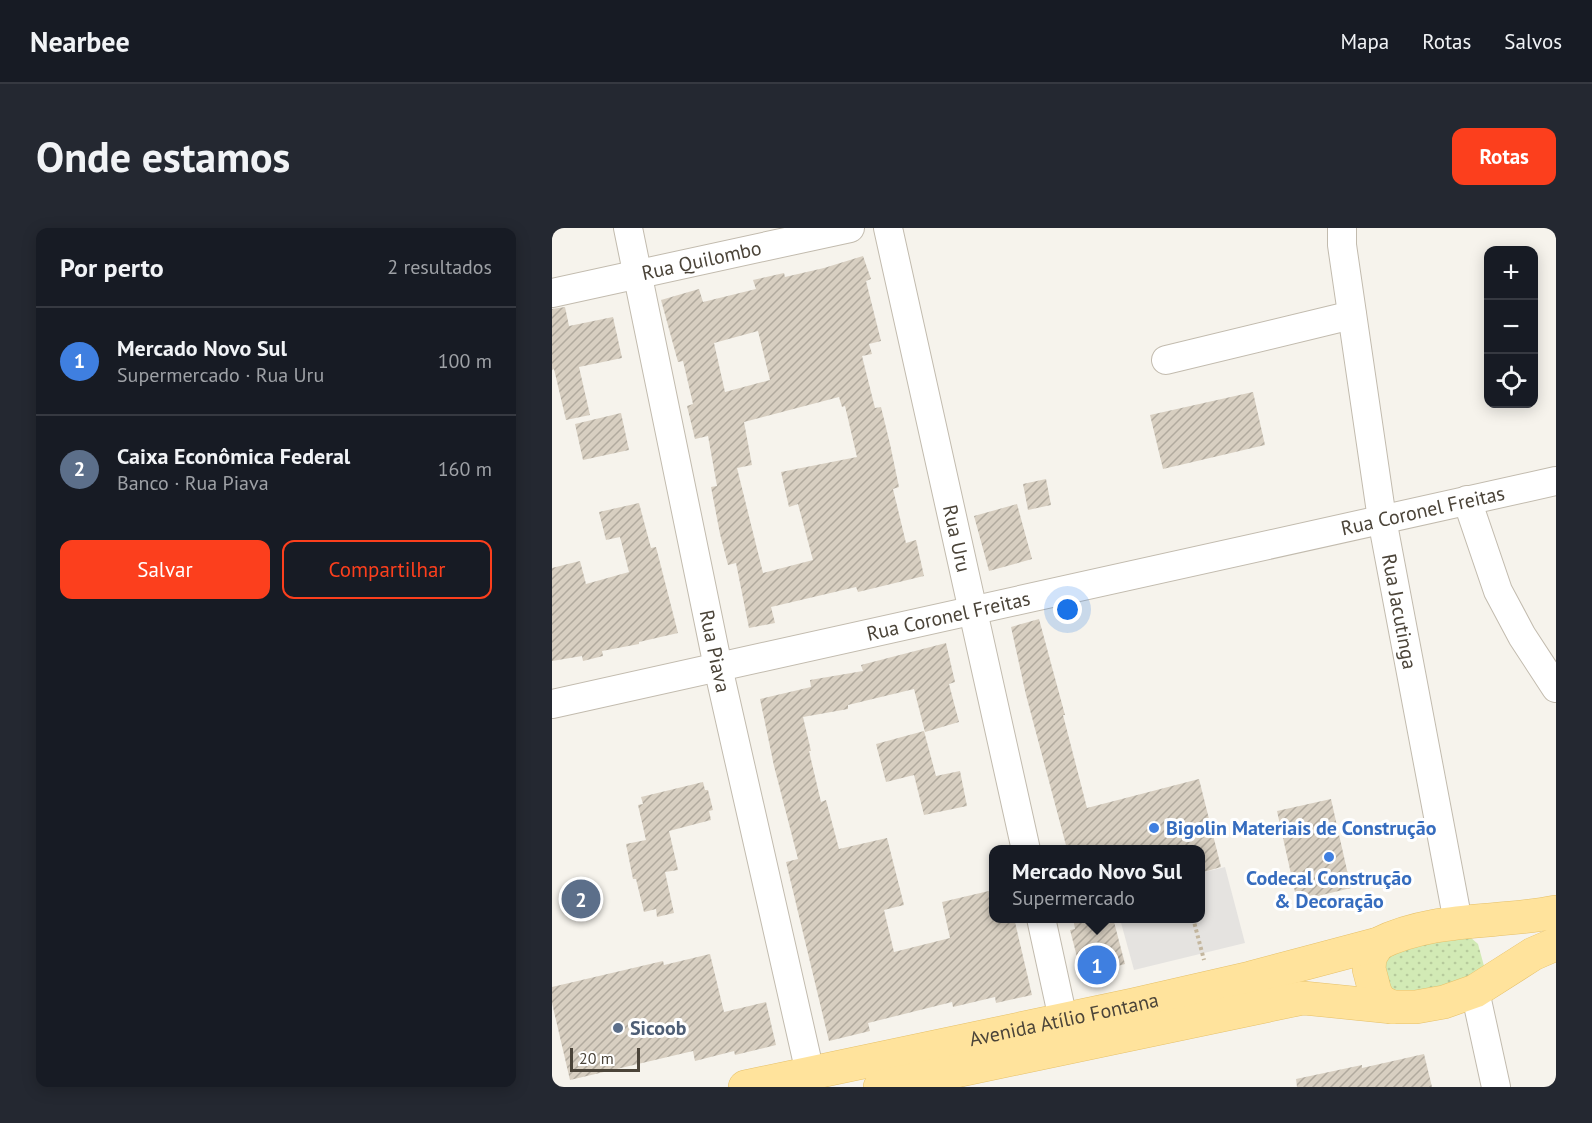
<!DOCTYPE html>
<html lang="pt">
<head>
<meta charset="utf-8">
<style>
  body { margin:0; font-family:"PT Sans",sans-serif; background:#242831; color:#f1f3f6 }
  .controls { position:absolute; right:18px; top:18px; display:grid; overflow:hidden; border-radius:12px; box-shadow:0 3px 15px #0003 }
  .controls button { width:54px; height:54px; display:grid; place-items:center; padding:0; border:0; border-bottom:2px solid #363941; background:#171b24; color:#f1f3f6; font:30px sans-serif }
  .scale { position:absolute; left:18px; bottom:15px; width:70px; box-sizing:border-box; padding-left:6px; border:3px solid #4b4439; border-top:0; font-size:16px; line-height:21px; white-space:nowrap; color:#4b4439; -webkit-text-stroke:4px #fff; paint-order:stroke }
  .you { position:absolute; left:516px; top:382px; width:21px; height:21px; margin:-15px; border:4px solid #fff; border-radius:50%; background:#1a73e8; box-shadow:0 0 0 9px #1a73e833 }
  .badge { display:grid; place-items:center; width:39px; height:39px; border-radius:50%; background:#fc3f1d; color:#fff; font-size:20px; font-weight:700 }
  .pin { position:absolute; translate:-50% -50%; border:3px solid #fff; box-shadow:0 2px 6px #0006 }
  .popup { position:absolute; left:437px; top:617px; width:216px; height:78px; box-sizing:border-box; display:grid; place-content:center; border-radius:12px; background:#171b24; filter:drop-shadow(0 2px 4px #0005); font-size:20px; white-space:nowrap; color:#9ea1a6 }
  .popup b { font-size:22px; color:#f1f3f6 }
  .popup::after { content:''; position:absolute; left:50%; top:100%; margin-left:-12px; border:12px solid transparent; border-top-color:#171b24 }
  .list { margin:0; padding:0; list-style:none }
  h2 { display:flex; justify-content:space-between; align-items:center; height:78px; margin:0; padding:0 24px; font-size:26px }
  h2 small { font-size:20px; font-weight:400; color:#9ea1a6 }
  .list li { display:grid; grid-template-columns:39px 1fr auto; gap:18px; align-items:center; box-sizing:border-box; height:108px; padding:0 24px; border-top:2px solid #363941 }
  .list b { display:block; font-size:22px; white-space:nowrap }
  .list p { margin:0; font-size:20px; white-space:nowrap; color:#9ea1a6 }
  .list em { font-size:20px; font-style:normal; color:#9ea1a6 }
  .actions { display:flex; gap:12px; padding:18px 24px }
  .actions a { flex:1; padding:14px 0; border:2px solid #fc3f1d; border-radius:12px; text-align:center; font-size:21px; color:#fc3f1d }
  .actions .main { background:#fc3f1d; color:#fff }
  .icon { flex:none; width:33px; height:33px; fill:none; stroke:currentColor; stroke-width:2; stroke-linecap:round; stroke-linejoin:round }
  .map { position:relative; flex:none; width:1004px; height:859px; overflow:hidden; border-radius:12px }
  header { display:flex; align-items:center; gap:36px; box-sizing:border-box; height:84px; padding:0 30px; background:#171b24; border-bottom:2px solid #363941 }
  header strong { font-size:28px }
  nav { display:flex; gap:33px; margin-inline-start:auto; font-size:21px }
  .intro { display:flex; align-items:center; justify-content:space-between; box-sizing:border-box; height:144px; padding:0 36px }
  h1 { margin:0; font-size:42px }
  .button { padding:15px 27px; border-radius:12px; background:#fc3f1d; color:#fff; font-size:21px; font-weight:700 }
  main { display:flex; gap:36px; padding:0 36px }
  aside { flex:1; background:#171b24; border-radius:12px; box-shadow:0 3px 15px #0003 }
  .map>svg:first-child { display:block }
</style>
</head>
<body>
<header>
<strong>Nearbee</strong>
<nav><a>Mapa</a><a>Rotas</a><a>Salvos</a></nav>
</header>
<div class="intro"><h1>Onde estamos</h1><a class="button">Rotas</a></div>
<main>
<aside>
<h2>Por perto<small>2 resultados</small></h2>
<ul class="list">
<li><span class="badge" style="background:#3f7fe0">1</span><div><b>Mercado Novo Sul</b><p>Supermercado · Rua Uru</p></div><em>100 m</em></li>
<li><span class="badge" style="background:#5c6f8a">2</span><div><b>Caixa Econômica Federal</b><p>Banco · Rua Piava</p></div><em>160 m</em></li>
</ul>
<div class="actions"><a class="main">Salvar</a><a>Compartilhar</a></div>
</aside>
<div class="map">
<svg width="1004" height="859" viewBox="0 0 1004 859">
  <defs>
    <pattern id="grass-dots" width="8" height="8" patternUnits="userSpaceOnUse" patternTransform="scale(1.5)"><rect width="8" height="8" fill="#d2eab5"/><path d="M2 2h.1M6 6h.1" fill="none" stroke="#b6ca9c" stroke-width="1.8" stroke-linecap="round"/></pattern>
    <pattern id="building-hatch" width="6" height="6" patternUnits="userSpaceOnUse" patternTransform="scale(1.5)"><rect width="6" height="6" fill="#d8cfc1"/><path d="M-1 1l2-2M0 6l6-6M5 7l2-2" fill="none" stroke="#b1aa9e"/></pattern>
  </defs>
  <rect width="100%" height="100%" fill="#f6f3ec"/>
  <path fill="url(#grass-dots)" d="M918,709L926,716L932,738L919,754L840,766L826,729L832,721Z"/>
  <path fill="#e5e3e0" d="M673,639L693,715L582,742L568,691L648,690L649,645Z"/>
  <path fill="url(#building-hatch)" fill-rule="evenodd" d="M311,28L319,51L314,53L329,113L317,116L320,126L310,128L323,180L329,179L338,216L347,259L341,261L354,315L364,312L372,348L306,364L304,359L219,379L223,395L197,400L184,335L176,337L168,306L159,259L165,258L156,208L143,211L135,178L141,176L131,133L126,134L109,72L147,61L151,74L204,61L201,52L232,45L233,49L272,40ZM206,103L218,152L173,164L162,115ZM287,169L290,179L293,178L305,229L229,244L237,279L246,276L261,332L211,345L185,240L200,237L192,194Z
    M13,79L17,98L61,89L70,130L27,139L38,187L14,192L2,141L0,142V81Z
    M701,164L713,217L611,241L598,187Z
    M69,185L77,222L31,232L23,196Z
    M494,251L499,277L476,282L471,256Z
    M87,275L99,320L104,319L126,405L87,414V416L50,423L51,428L31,433L30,428L0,433V340L28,333L34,356L77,344L68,309L54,312L47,284Z
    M465,276L480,331L437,343L422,288Z
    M487,391L513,487H511L535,580L647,551L669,639L648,645V621H515L474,467L459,399Z
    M394,415L403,454L397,456L407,494L373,504L362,461L296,477V481L251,489L259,523H257L269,574L274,572L287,621L335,610L352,677L332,682L342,724L398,710L390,674L441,662V690H462L480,767L444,775L443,769L401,779L400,774L316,795L318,803L277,813L234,634L246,631L222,538L208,471L259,459L258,452L311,443L309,437Z
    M372,503L384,548L408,543L415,578L372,587L362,547L334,554L324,516Z
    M151,554L153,562H156L161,582L157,583L159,592L117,603L126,642L113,644L122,685L105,689L104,681L92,684L84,651H81L74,616L94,612L86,577L91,576L89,569Z
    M779,571L799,660L745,673L725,583Z
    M521,690H561L573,736L530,748L518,702L523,701Z
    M158,726L172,784L214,774L224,817L183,827L182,823L143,833L141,823L18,852L0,775V759L111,733L112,737Z
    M872,826L880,859H745L744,851L810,837V840Z"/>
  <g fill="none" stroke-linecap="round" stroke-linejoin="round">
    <g stroke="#c2bbae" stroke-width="30">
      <g id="minor">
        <path id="s1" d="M76,0L166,439L258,845"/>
        <path id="s2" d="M336,0L474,622"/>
        <path id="s3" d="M790,0V17L830,291L906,694"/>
        <path id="s4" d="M0,65L298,0"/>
        <path d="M614,132L800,87"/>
        <path d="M915,272L946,363L970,408L1004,460"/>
        <path id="s5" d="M0,476L1004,253"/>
        <path d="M489,690L511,791"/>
        <path d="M923,763L944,859"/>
      </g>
    </g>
    <g stroke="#e6c16a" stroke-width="34">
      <g id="major">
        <path d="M826,716L818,729L817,741L823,764L828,773L840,779"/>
        <path id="s6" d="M193,859L581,777L698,750L826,716C882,688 945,696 1004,684"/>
        <path d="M328,859L751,770L840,779H864L892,774L923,763L981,726L1004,716"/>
      </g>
    </g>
    <path stroke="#c4b79f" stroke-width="4" stroke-dasharray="3 3" stroke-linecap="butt" d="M641,690L652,732"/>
    <use href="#minor" stroke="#fff" stroke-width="28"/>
    <use href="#major" stroke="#ffe39c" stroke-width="33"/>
  </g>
  <g fill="#3f7fe0" stroke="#fff" stroke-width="2">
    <circle cx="602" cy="600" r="6"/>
    <circle cx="777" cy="629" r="6"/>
  </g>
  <circle fill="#5c6f8a" stroke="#fff" stroke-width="2" cx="66" cy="800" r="6"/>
  <g text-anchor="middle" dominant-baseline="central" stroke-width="6" stroke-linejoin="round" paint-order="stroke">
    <g font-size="20" fill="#4b4439" stroke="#fff">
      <text stroke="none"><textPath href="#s4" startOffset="153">Rua Quilombo</textPath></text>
      <text stroke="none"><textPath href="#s5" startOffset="892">Rua Coronel Freitas</textPath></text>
      <text stroke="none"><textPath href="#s2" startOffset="318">Rua Uru</textPath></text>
      <text stroke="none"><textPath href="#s3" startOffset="388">Rua Jacutinga</textPath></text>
      <text stroke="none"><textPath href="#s5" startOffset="406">Rua Coronel Freitas</textPath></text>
      <text stroke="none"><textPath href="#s1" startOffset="432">Rua Piava</textPath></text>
      <text stroke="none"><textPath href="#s6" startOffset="326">Avenida Atílio Fontana</textPath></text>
    </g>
    <g font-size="20" font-weight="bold" fill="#366cbe" stroke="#fff" text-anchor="start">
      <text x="614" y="600">Bigolin Materiais de Construção</text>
      <text x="777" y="650" text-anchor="middle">Codecal Construção<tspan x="777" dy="23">&amp; Decoração</tspan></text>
    </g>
    <g font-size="20" font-weight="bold" fill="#4e5e75" stroke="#fff" text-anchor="start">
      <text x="78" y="800">Sicoob</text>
    </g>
  </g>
</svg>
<div class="controls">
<button>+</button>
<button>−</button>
<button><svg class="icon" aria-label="locate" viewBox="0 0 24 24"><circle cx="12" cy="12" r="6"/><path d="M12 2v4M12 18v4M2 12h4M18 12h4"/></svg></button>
</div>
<div class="scale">20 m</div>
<div class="you"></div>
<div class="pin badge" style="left:545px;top:737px;background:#3f7fe0">1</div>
<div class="popup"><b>Mercado Novo Sul</b>Supermercado</div>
<div class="pin badge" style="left:29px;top:671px;background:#5c6f8a">2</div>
</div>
</main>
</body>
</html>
